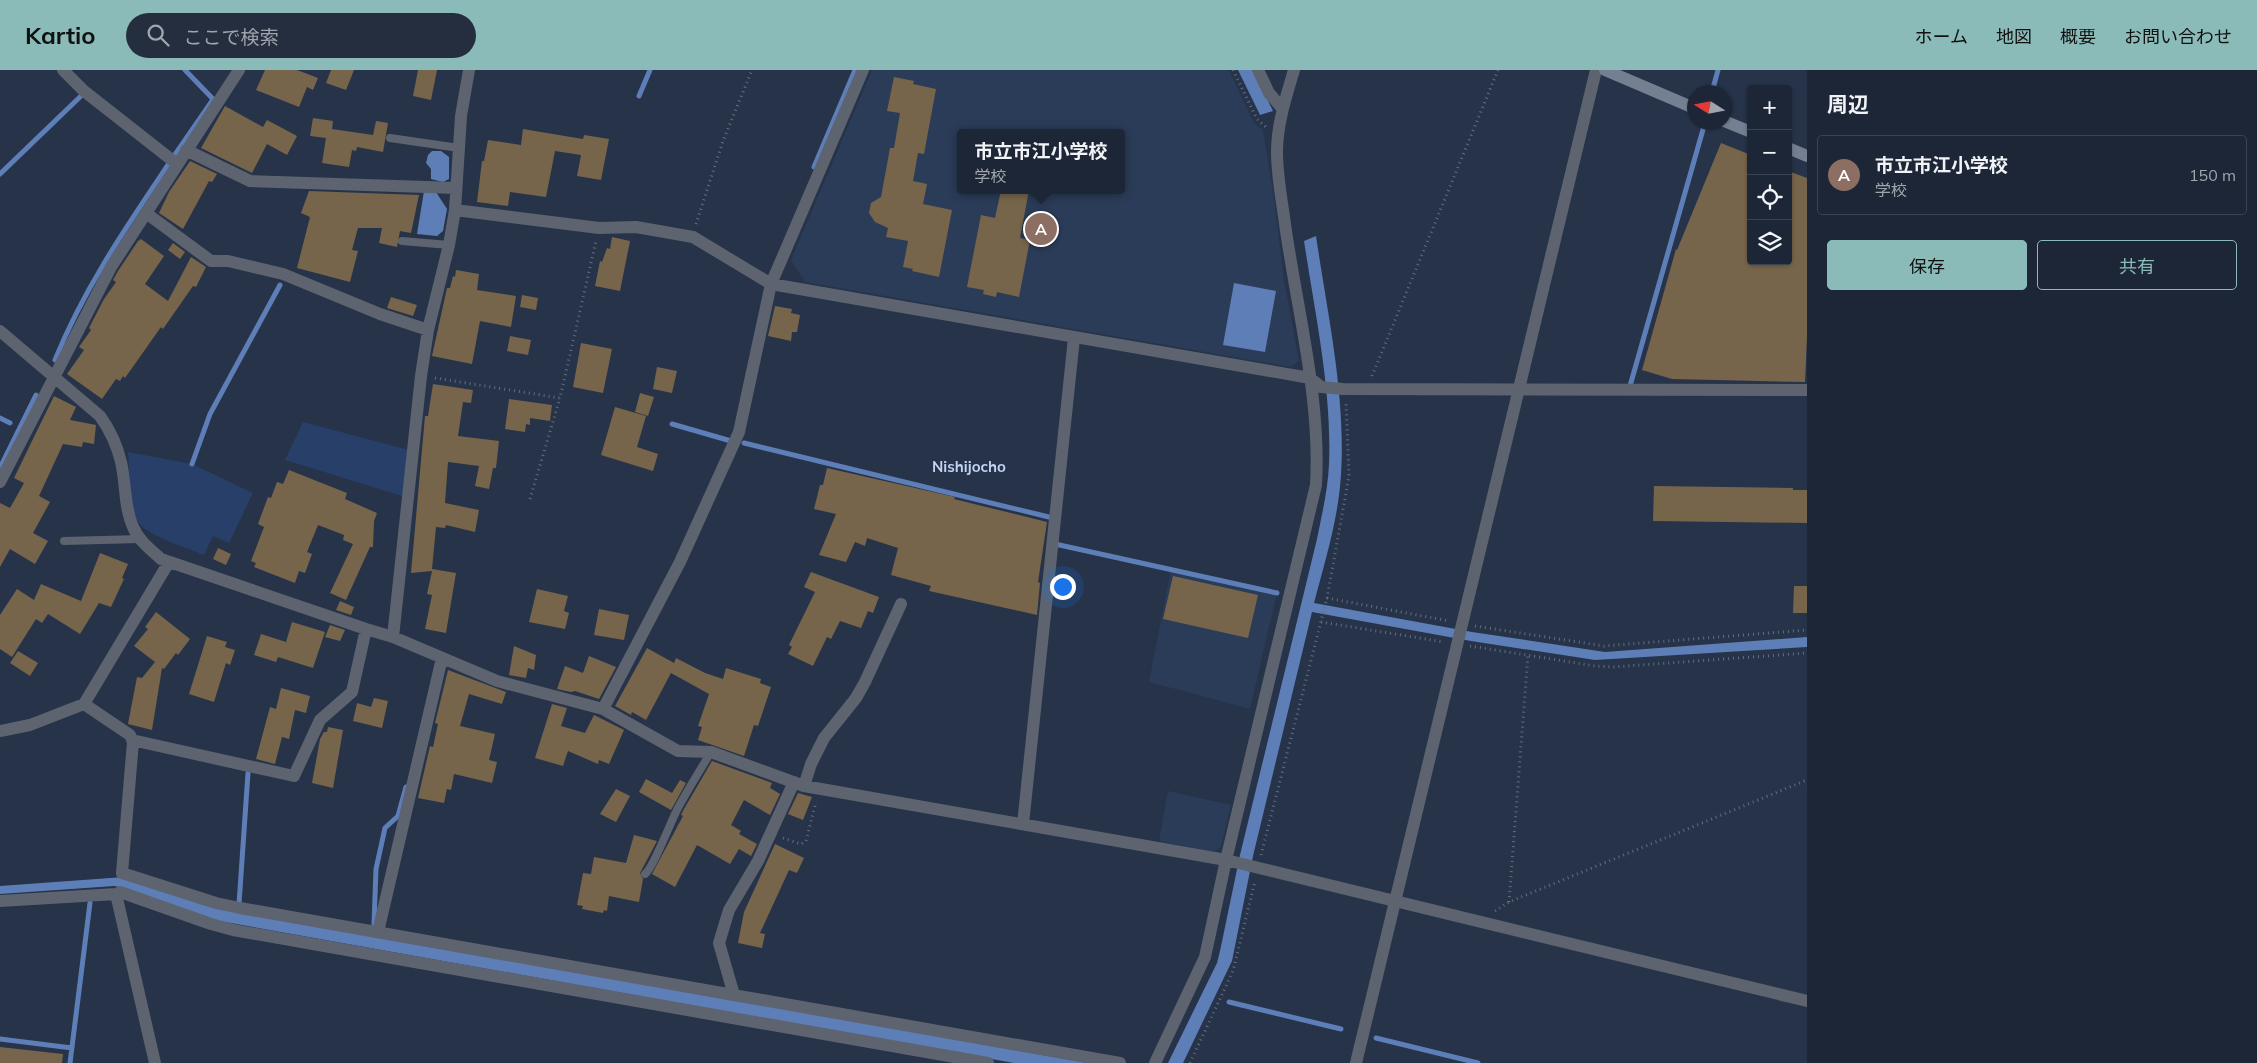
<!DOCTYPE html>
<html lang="ja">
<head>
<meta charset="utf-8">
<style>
  body { margin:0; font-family:Mulish,"Noto Sans JP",sans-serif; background:#252e3f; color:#f1f3f6 }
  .controls { position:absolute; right:15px; top:15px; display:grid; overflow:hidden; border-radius:5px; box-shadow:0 1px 4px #0004 }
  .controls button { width:45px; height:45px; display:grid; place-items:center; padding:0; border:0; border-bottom:1px solid #3a4352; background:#1c2637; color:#f1f3f6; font:25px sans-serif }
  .compass { position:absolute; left:1687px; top:15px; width:45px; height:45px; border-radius:50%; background:#1c2637; box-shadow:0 1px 4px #0004; rotate:281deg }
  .you { position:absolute; left:1062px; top:516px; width:18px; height:18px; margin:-12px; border:4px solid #fff; border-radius:50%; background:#1a73e8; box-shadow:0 0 0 8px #1a73e833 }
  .badge { display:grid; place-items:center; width:32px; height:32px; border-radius:50%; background:#8bbbb9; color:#fff; font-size:16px; font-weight:700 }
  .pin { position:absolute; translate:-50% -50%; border:2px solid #fff; box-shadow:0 1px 5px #0006 }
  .popup { position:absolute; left:957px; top:59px; width:168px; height:65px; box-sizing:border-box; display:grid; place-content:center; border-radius:5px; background:#1c2637; filter:drop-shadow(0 1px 4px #0005); font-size:16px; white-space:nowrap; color:#a0a5ad }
  .popup b { font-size:19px; color:#f1f3f6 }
  .popup::after { content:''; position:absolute; left:50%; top:100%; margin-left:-10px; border:10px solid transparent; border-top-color:#1c2637 }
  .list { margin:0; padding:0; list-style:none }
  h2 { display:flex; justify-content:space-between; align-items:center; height:65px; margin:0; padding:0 20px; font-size:21px }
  h2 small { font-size:16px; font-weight:400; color:#a0a5ad }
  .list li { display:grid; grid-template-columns:32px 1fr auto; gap:15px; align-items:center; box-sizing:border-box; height:80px; margin:0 10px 10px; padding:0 10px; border:1px solid #3a4352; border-radius:5px }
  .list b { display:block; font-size:19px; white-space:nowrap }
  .list p { margin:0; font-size:16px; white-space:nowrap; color:#a0a5ad }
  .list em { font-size:16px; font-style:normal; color:#a0a5ad }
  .actions { display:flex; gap:10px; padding:15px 20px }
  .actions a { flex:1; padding:11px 0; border:1px solid #8bbbb9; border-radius:5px; text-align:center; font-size:18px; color:#8bbbb9 }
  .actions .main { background:#8bbbb9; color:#111 }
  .icon { flex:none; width:28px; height:28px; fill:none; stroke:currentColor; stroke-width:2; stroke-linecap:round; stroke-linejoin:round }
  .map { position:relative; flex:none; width:1807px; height:993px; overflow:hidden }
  header { display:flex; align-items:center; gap:30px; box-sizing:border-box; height:70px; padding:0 25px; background:#8bbbb9; color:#111 }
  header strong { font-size:24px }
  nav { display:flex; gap:28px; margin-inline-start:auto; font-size:18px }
  .search { width:350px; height:45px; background:#252e3f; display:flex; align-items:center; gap:12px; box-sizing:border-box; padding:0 18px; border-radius:28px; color:#a0a5ad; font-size:19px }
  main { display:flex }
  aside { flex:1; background:#1c2637 }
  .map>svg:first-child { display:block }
</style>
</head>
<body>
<header>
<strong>Kartio</strong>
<div class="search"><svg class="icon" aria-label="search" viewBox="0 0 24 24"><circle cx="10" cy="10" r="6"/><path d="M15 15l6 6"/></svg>ここで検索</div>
<nav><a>ホーム</a><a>地図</a><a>概要</a><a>お問い合わせ</a></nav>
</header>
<main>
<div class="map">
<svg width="1807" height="993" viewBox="0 0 1807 993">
  <rect width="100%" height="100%" fill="#263349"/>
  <path fill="#2b3c58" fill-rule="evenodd" d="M872,0H1229L1254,53L1263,60L1274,128L1284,209L1299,291L1291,297L805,212L791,190ZM961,63H1121V120H961Z
    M1171,499L1277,523L1250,639L1149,612Z
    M1168,721L1231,735L1221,777L1214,782L1159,771Z"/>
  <path fill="#283f6a" d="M303,352L409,380L402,426L285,390Z
    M128,382L192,394L253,423L229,473L213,466L204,485C188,478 147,466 138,452C128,436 130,401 128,382Z"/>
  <path fill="#5e7eb8" d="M1238,0H1253L1273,41L1260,45Z
    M432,81H441L449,87V109L443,112L431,109V99L426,93L428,85Z
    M424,121L436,122L447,139L443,161L437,166L417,164Z
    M1316,166C1328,248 1348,334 1340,417C1336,456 1324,495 1314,533L1472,562L1605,582L1807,567V577L1595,590L1471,571L1312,542L1253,786L1232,891L1183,993H1168L1217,893L1220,881L1240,785L1317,469C1322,444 1328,419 1329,394C1332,320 1315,244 1304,171Z
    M1234,213L1276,221L1265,282L1223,275Z
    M124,807L216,838L1088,993H1014L214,850L126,818L114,816L0,824V816Z"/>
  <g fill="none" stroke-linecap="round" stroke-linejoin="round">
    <path stroke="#5e7eb8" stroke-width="5" d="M185,0L213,29
      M1712,22L1718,0
      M639,26L650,0
      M174,86L212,31
      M814,97L855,0
      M0,104L82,25
      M55,290C84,218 127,156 170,92
      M1630,316L1704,56
      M0,348L10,353
      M672,354L731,371
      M744,373L1053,448
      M192,394L210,344L280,215
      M1,396L36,325
      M1055,472V474L1277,523
      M239,834L248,703
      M374,854L376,799L385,758L398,746L406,717
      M1229,932L1341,959
      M1376,968L1478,993
      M0,969L72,978
      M70,993L90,833"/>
  </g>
  <path fill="#77654b" d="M265,0H297L318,8L313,20L307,17L299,37L256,20Z
    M331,0H354L346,20L326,13Z
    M418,0H437L431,30L413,26Z
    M894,7L914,11L913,14L936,19L924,84L918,83L913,111L927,114L923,134L952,140L939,207L912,201L913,199L903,197L908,171L886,167L888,158L875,152L869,143L871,133L881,127L890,78H894L900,43L887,41Z
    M225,36L263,57L267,50L297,66L287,85L267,74L252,103L201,78Z
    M313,48L333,51L332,59L373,65L376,51L388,53L383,82L357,77L356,81L352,80L349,97L322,93L326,68L310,66Z
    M523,59L583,69L584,65L609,69L601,110L577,106L581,85L555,81L546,127L510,122L508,136L477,132L482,91H484L488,70L521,75Z
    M1721,73L1751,85V191H1788V101L1807,108V266L1805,312L1672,309L1642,300L1676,179L1677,180Z
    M190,91L217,104L212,112L209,111L183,159L159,143L169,122Z
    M1001,120H1029L1020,168L1030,170L1019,227L997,222L996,227L983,224L984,220L967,217L981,145L995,148Z
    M309,121L419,125L411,163L400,161L397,177L379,173L382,158H358L352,180L358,181L350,212L297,198L310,147L301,143Z
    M612,167L630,171L620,221L595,216L600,191L602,192L607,178L610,179Z
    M141,169L164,186L145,214L168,231L191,187L206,197L196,217L193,216L163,259L161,257L125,308L123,306L120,311L116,309L102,329L67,304L84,280L79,277L91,260L89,258L104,229L116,212L113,210L118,201L138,171Z
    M173,173L185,182L180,189L168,180Z
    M456,200L479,204L477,220L516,226L511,257L480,251L472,294L432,286L447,218H450L453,206L455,207Z
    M522,225L538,228L536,240L520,237Z
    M391,227L417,235L413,246L387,238Z
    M775,236L792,239L791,243L800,245L797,262H792L791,271L768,266Z
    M510,266L531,270L528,285L507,281Z
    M581,273L612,279L603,323L573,317Z
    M657,297L677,301L672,323L653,319Z
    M433,314L473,320L471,333L463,332L458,366L499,371L496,398H493L489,419L475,416L479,396L448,392L445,433L479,440L475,462L446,455L445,458L436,457L432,499L456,503L446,563L425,559L432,525L427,524L432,501L411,503L425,346H428Z
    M640,323L654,327L648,346L635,342Z
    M54,326L76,337L70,350L96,355L94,374L83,372L82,377L63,374L39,426L50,432L33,463L48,471L35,494L10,479L0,497V433L10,438L24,413L14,408Z
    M509,329L552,335L550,351L530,348V355L526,354L525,362L505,359Z
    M615,337L646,346L637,377L658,384L653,401L601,385Z
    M827,398L955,427L954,429L1047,452L1038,512L1040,513L1037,545L929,521L931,516L891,505L898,478L867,468L865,476L855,472L846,492L819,485L836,444L814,439L820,415H823Z
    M289,400L347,423L345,429L377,443L374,451L373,477H370L346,530L330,523L353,474L343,470L344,465L318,455L307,482L312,484L305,503L299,501L295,513L254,497L256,493L251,491L264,457L258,454L268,427L271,428L277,412L283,414Z
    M1654,416L1793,418V420H1807V453L1653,451Z
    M218,478L231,484L226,495L213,489Z
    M100,483L128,494L122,508L124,509L111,537L99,533L80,564L48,544L42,553L36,549L12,587L0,579V545L17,519L34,530L41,514L81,531Z
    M811,502L879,527L873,543L868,541L861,558L840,551L831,569L827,567L813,596L788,584L792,577L789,575L815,522L804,517Z
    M1173,506L1258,525L1248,568L1163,549Z
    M1794,516H1807V543H1793Z
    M537,519L568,526L564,541L569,543L565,559L529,552Z
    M340,531L354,537L351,545L336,540Z
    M599,539L629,545L624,570L594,565Z
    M156,542L190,569L178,585L176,583L164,599L162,598L152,660L128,654L137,607L142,608L155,592L134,576L148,559L145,557Z
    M292,552L325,562L313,598L278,587L276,592L254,585L261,564L286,572Z
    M330,555L345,560L340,571L325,567Z
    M207,566L227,572L225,577L235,580L230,595L226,593L214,632L189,624Z
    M514,576L536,585L534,600L528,598L526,608L509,605Z
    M647,578L674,593L676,588L705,603L723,609L726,598L761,609L760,613L771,617L758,656L754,655L744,686L698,670L702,657L698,656L709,624L671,603L646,650L632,642L631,645L615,636Z
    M18,581L38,593L30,606L10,593Z
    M589,586L616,597L599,629L575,621L571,622L557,619L565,596L583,603Z
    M448,600L506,622L502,634L469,624L460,656L495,664L489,690L497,692L492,713L454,704L451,720L447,719L444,733L418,728L430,676L433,677L438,654L435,653Z
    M281,618L310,626L306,643L295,640L289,669L282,667L275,694L256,689L270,637L276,639Z
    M374,628L388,631L382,658L353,651L357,633L371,637Z
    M552,634L567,638L561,656L585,663L594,645L624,660L609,694L599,690L598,694L568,681L563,696L535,688Z
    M328,657L343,660L333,718L312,713L320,669L324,662H327Z
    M712,691L772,713L770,718L780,724L770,745L744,730L731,755L741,761L739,764L757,774L751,786L739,779L730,794L697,775L675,817L652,804L683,746L681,745L684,739Z
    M646,709L672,723L680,710L686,713L671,740L639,722Z
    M616,719L630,726L616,752L600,744Z
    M798,723L812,727L803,750L788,744Z
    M634,765L657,771L640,803L643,809L639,832L609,826L607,841L604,840L603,843L582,839L583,836L577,835L583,803L591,804L594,787L626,793Z
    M775,774L804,788L797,803L789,800L760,863L765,864L762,878L738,873L744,842Z
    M0,977L63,984L62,993H0Z"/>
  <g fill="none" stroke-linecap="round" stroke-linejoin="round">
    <path stroke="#626e81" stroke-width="3" stroke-dasharray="1 4" stroke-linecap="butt" d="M1233,0L1257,49L1266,57
      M696,154L723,71L752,0
      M1372,306L1498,0
      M435,308L560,328L596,171
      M530,429L560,328
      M1327,528L1449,551
      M1321,552L1444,572
      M1475,556L1604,576L1807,560
      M1470,576L1595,596L1613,597L1807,583
      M783,768L801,774L806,771L816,732
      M1261,785L1327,528L1349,406L1346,332
      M1509,832L1528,585
      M1495,841L1509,832L1807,710
      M1190,993L1233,901L1255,811"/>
    <path stroke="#5d646f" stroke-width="8" d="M390,68L459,78
      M402,171L449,175
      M64,471L140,469
      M645,804C654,797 671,750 679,736C689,718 700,700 711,682"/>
    <path stroke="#5d646f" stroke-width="12" d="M63,0L84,21L177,94
      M1258,0L1269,23L1282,38
      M186,80L250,111L456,118
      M455,140L599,158L636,157L693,167L771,214L1310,308L1321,317L1343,319L1807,320
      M146,143L211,191H228L283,204L380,244L428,260
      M0,261L100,346C110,360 117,375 121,392C126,413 124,437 133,457C139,471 150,479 161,489L366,559L393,567L497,611L603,639L678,681L711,682L804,716L1226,790L1807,931
      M0,412L111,197L239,0
      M393,567L421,306L428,260L449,175L455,140L461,46L469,0
      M84,634L130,665L133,672L122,803L216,833L240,838L1120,993
      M603,639L680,492L739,362L771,214L863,0
      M0,661L30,655L84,634L169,492
      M132,670L294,706L320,650L352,622L366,559
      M804,716L811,694L824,668L856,628L865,612L901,534
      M1023,754L1074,268
      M116,824L120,822L211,854L233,860L988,993
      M0,831L116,824L155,993
      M378,862L442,588
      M734,925L719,873L729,840L758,791L794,712
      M1155,993L1205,887L1226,790L1316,415C1321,328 1297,240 1285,154C1282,131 1277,106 1277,82C1277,54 1286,27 1294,0"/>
    <path stroke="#5d646f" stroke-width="12" d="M1356,993L1596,0"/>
    <path stroke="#747f91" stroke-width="12" d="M1605,0L1694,38
      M1724,51L1751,62
      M1788,78L1807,86"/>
  </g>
  <g text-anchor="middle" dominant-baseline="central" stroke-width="4" stroke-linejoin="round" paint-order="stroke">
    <g font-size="15" font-weight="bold" fill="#c2d2f0" stroke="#263349">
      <text x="969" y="396">Nishijocho</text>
    </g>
  </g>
</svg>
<div class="controls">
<button>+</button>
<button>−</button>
<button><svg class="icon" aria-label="locate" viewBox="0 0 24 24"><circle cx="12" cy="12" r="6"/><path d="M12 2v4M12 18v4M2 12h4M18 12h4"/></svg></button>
<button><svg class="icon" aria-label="layers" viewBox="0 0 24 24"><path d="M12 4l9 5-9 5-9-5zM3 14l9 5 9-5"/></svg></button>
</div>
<svg class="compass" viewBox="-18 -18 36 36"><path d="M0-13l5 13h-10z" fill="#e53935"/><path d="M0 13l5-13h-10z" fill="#a0a5ad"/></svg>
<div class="you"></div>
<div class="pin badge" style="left:1041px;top:159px;background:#8d6e63">A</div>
<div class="popup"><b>市立市江小学校</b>学校</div>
</div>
<aside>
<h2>周辺<small></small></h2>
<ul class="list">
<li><span class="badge" style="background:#8d6e63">A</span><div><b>市立市江小学校</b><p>学校</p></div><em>150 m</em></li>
</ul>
<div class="actions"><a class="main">保存</a><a>共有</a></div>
</aside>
</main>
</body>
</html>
